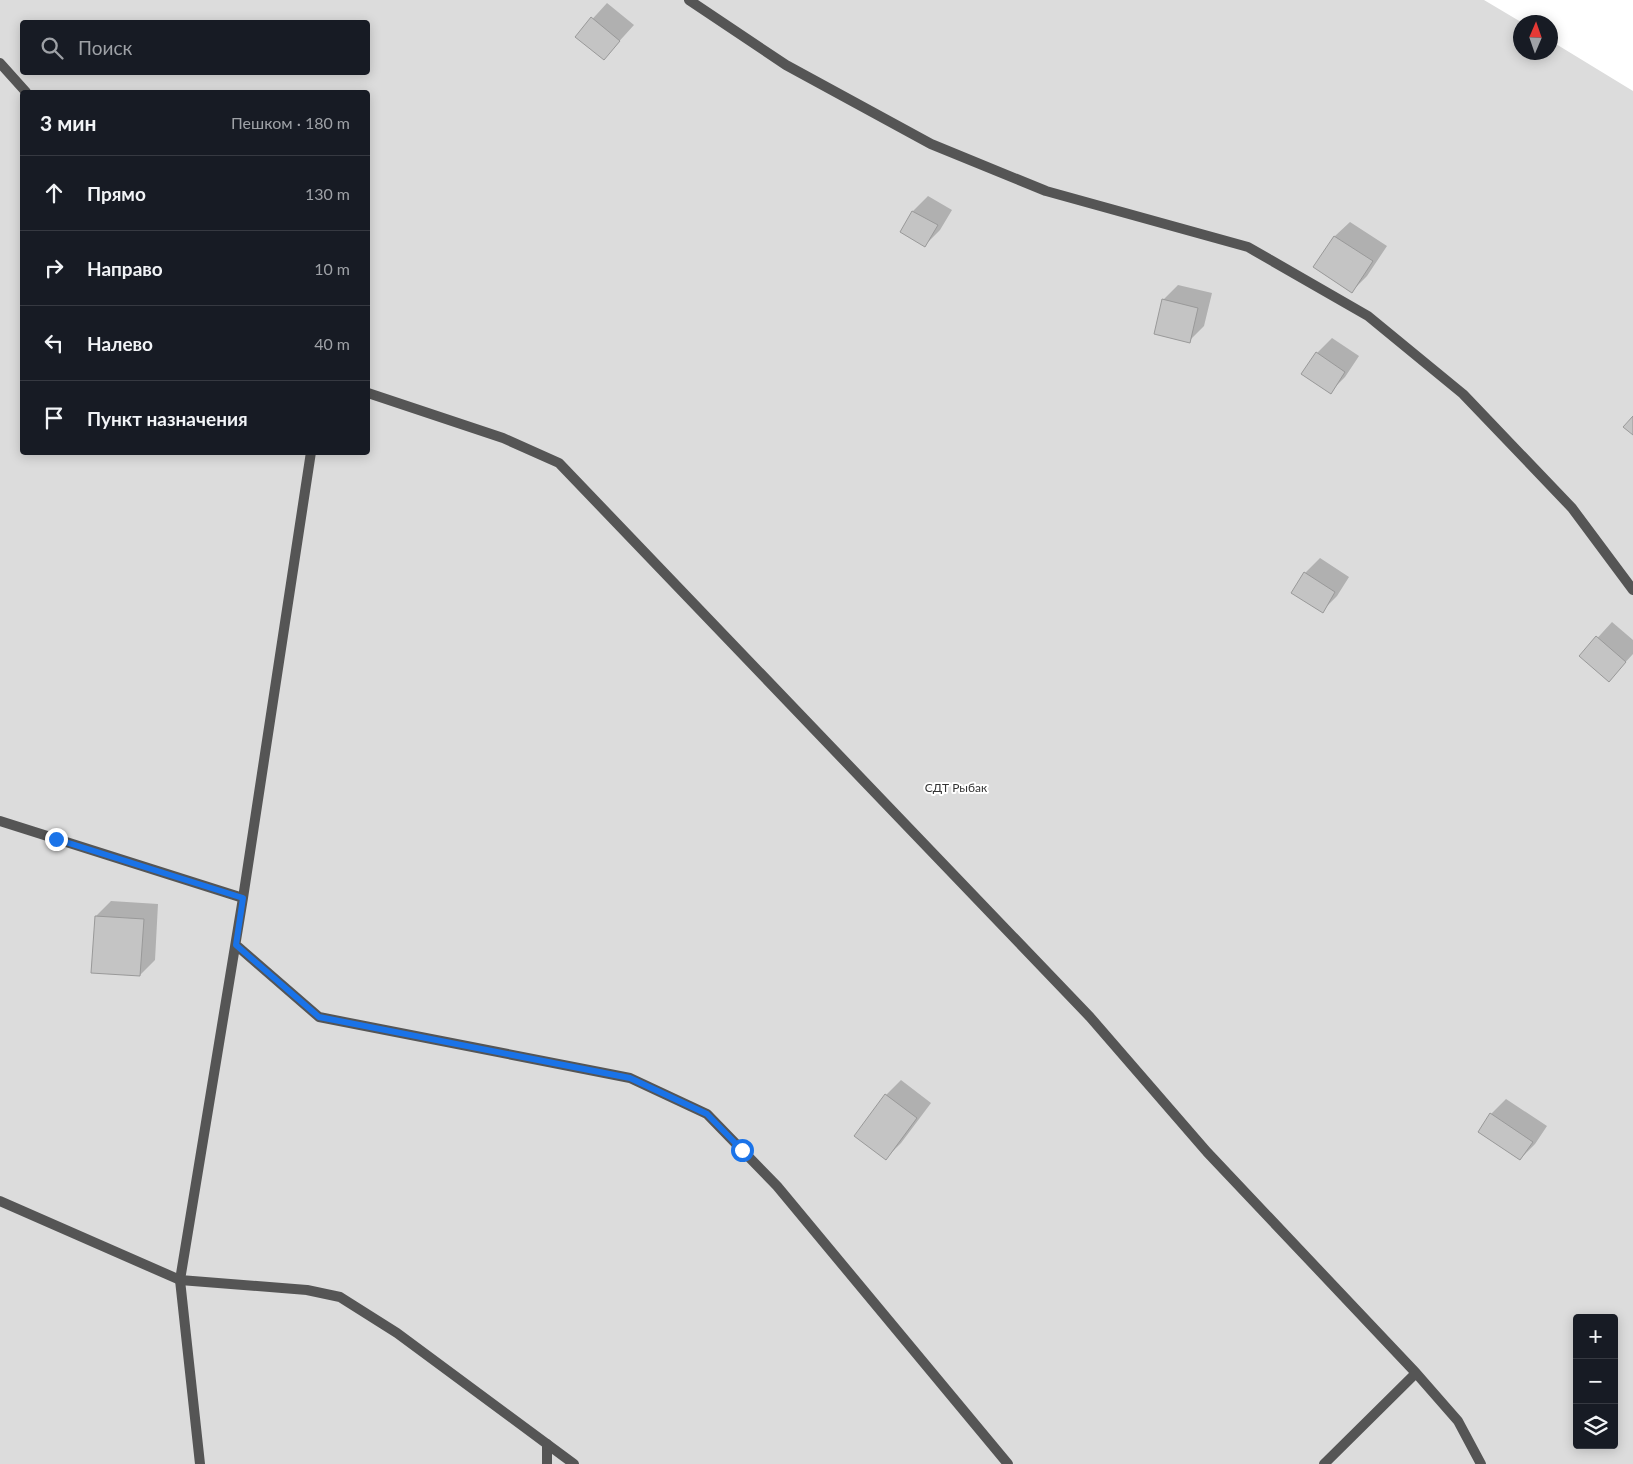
<!DOCTYPE html>
<html lang="ru">
<head>
<meta charset="utf-8">
<style>
  body { margin:0; font-family:Lato,sans-serif; background:#242831; color:#f1f3f6 }
  .controls { position:absolute; right:15px; bottom:15px; display:grid; overflow:hidden; border-radius:5px; box-shadow:0 2px 12px #0003 }
  .controls button { width:45px; height:45px; display:grid; place-items:center; padding:0; border:0; border-bottom:1px solid #363941; background:#171b24; color:#f1f3f6; font:25px sans-serif }
  .compass { position:absolute; left:1513px; top:15px; width:45px; height:45px; border-radius:50%; background:#171b24; box-shadow:0 2px 12px #0003; rotate:2deg }
  .stop { position:absolute; width:15px; height:15px; margin:-11px; border:4px solid #1a73e8; border-radius:50%; background:#fff }
  .stop.end { background:#1a73e8; border-color:#fff; box-shadow:0 1px 5px #0008 }
  .list { margin:0; padding:0; list-style:none }
  h2 { display:flex; justify-content:space-between; align-items:center; height:65px; margin:0; padding:0 20px; font-size:21px }
  h2 small { font-size:16px; font-weight:400; color:#9ea1a6 }
  .list li { display:grid; grid-template-columns:32px 1fr auto; gap:15px; align-items:center; box-sizing:border-box; height:75px; padding:0 20px; border-top:1px solid #363941 }
  .list b { display:block; font-size:19px; white-space:nowrap }
  .list em { font-size:16px; font-style:normal; color:#9ea1a6 }
  .icon { flex:none; width:28px; height:28px; fill:none; stroke:currentColor; stroke-width:2; stroke-linecap:round; stroke-linejoin:round }
  .map { position:relative; flex:none; width:1633px; height:1464px; overflow:hidden }
  .search { position:absolute; background:#171b24; box-shadow:0 2px 12px #0003; left:20px; top:20px; width:350px; height:55px; display:flex; align-items:center; gap:12px; box-sizing:border-box; padding:0 18px; border-radius:5px; color:#9ea1a6; font-size:19px }
  .panel { position:absolute; background:#171b24; box-shadow:0 2px 12px #0003; left:20px; top:90px; width:350px; height:365px; border-radius:5px }
  .map>svg:first-child { display:block }
</style>
</head>
<body>
<div class="map">
<svg width="1633" height="1464" viewBox="0 0 1633 1464">
  <rect width="100%" height="100%" fill="#fff"/>
  <path fill="#dcdcdc" fill-rule="evenodd" d="M0,0H1484L1521,22L1520,52H1550L1551,41L1633,91V1464H0ZM22,22H368V72H22ZM22,92H368V452H22ZM1577,1318H1614V1445H1577Z"/>
  <path fill="#0003" d="M607,3L634,25L604,58L577,36Z
    M928,196L952,210L940,230L925,245L902,232L913,211Z
    M1350,222L1387,246L1367,276L1352,291L1315,266L1335,236Z
    M1178,285L1212,293L1204,326L1189,341L1163,300Z
    M1332,338L1359,356L1345,377L1330,392L1317,353Z
    M1320,558L1349,577L1337,596L1322,611L1305,573Z
    M1612,622L1633,640V654L1609,680L1581,656Z
    M111,901L158,904L155,960L140,975L96,916Z
    M901,1080L931,1103L901,1143L886,1158V1095Z
    M1506,1099L1547,1126L1535,1144L1520,1159L1479,1131L1491,1114Z"/>
  <path fill="#c4c4c4" stroke="#999" d="M591,17L620,41L604,60L575,37Z
    M912,211L938,225L925,247L900,232Z
    M1334,236L1373,261L1352,293L1313,267Z
    M1162,299L1198,308L1190,343L1154,334Z
    M1316,352L1345,372L1331,394L1301,374Z
    M1633,416V435L1623,427Z
    M1304,572L1335,592L1323,613L1291,593Z
    M1596,636L1626,662L1609,682L1579,656Z
    M95,916L144,919L140,976L91,973Z
    M885,1094L917,1118L886,1160L854,1136Z
    M1490,1113L1533,1142L1520,1160L1478,1132Z"/>
  <g fill="none" stroke-linecap="round" stroke-linejoin="round">
    <path stroke="#555" stroke-width="10" d="M0,63L26,92
      M368,393L503,438L559,463L1090,1017L1207,1152L1416,1373L1458,1421L1481,1464
      M0,821L243,898
      M236,945L319,1017L630,1078L707,1114L777,1186L1008,1464
      M547,1444V1464
      M200,1464L180,1280L243,898L311,452
      M1324,1464L1416,1373"/>
    <path stroke="#555" stroke-width="10" d="M689,0L786,65L931,144L1046,191L1248,247L1368,316L1463,394L1572,508L1633,590
      M0,1201L180,1280L307,1290L340,1297L397,1333L574,1464"/>
  </g>
  <g fill="none" stroke-linecap="round" stroke-linejoin="round">
    <path stroke="#1a73e8" stroke-width="6" d="M56,839L243,898L236,945L319,1017L630,1078L707,1114L742,1150"/>
  </g>
  <g text-anchor="middle" dominant-baseline="central" stroke-width="4" stroke-linejoin="round" paint-order="stroke">
    <g font-size="12" fill="#333" stroke="#fff">
      <text x="956" y="787">СДТ Рыбак</text>
    </g>
  </g>
</svg>
<div class="controls">
<button>+</button>
<button>−</button>
<button><svg class="icon" aria-label="layers" viewBox="0 0 24 24"><path d="M12 4l9 5-9 5-9-5zM3 14l9 5 9-5"/></svg></button>
</div>
<svg class="compass" viewBox="-18 -18 36 36"><path d="M0-13l5 13h-10z" fill="#e53935"/><path d="M0 13l5-13h-10z" fill="#9ea1a6"/></svg>
<div class="stop" style="left:742px;top:1150px"></div>
<div class="stop end" style="left:56px;top:839px"></div>
<div class="search"><svg class="icon" aria-label="search" viewBox="0 0 24 24"><circle cx="10" cy="10" r="6"/><path d="M15 15l6 6"/></svg>Поиск</div>
<section class="panel">
<h2>3 мин<small>Пешком · 180 m</small></h2>
<ul class="list">
<li><svg class="icon" aria-label="ahead" viewBox="0 0 24 24"><path d="M12 20V5M6 11l6-6 6 6"/></svg><div><b>Прямо</b></div><em>130 m</em></li>
<li><svg class="icon" aria-label="right" viewBox="0 0 24 24"><path d="M7 20v-9h11M14 6l5 5-5 5"/></svg><div><b>Направо</b></div><em>10 m</em></li>
<li><svg class="icon" aria-label="left" viewBox="0 0 24 24"><path d="M17 20v-9H6M10 6l-5 5 5 5"/></svg><div><b>Налево</b></div><em>40 m</em></li>
<li><svg class="icon" aria-label="arrive" viewBox="0 0 24 24"><path d="M6 21V4h12l-3 4 3 4H6"/></svg><div><b>Пункт назначения</b></div></li>
</ul>
</section>
</div>
</body>
</html>
